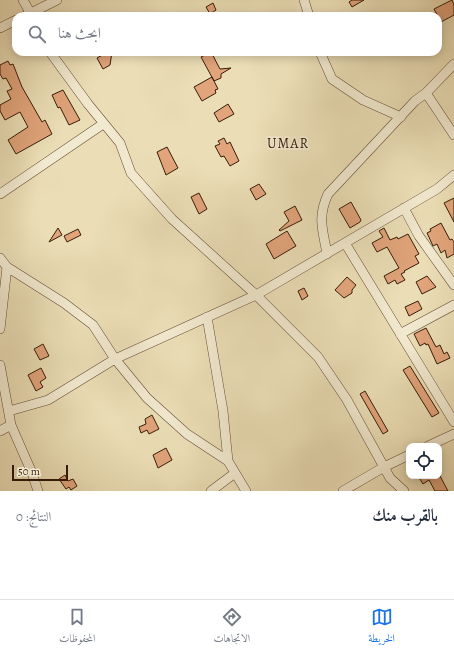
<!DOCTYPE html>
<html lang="ar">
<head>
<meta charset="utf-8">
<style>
  body { margin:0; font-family:Alegreya,Amiri,serif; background:#f2f2f3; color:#1f2937; direction:rtl }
  .controls { position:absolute; right:12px; bottom:12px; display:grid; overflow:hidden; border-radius:8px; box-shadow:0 2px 10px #0003 }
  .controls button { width:36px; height:36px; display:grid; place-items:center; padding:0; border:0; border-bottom:1px solid #e0e1e3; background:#fff; color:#1f2937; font:20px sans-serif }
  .scale { position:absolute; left:12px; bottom:10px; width:56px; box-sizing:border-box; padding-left:4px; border:2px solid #371c08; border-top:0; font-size:11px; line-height:14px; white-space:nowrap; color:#371c08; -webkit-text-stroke:3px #f2ead0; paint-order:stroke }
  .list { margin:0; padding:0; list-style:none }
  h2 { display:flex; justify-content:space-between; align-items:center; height:52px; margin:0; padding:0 16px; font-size:17px }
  h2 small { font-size:13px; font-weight:400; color:#747a83 }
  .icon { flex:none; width:22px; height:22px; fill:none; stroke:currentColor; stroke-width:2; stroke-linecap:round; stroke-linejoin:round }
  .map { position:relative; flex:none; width:454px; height:491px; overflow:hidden; direction:ltr }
  .search { position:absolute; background:#fff; box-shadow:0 2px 10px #0003; left:12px; right:12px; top:12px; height:44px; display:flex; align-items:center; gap:10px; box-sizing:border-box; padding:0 14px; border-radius:12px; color:#747a83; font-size:15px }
  .sheet { height:108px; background:#fff }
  nav { display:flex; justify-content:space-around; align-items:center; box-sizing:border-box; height:56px; border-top:1px solid #e0e1e3; background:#fff; font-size:11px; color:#747a83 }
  nav a { display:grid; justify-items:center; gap:2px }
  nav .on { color:#1a73e8 }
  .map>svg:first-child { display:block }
</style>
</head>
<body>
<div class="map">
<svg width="454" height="491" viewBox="0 0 454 491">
  <rect width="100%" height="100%" fill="#ebdeb6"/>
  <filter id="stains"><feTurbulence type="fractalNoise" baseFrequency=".005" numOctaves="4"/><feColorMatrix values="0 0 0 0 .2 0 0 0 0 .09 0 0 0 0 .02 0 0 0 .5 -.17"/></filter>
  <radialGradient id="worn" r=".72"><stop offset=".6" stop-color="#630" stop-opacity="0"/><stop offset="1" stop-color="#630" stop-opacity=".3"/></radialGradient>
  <path fill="#e1a47b" stroke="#371c08" d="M352,0H364L352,7L349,2Z
    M452,0L454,5V15L441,22L434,9Z
    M213,3L216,10L210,14L206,7Z
    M108,52H112L110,65L103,69L97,58Z
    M211,52L220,69L231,68L221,74V78L214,81L201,57Z
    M8,61L10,65L13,64L22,87L42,122L45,120L52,134L16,154L8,140L28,127L20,112L5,120L0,111V105L11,99L7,91L12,89L6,78L3,79L0,74V65Z
    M212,77L218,89L215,90L216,93L202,101L194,87Z
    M63,90L80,120L69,125L60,107L58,108L52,95Z
    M228,104L234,114L219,122L214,113Z
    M224,138L227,144L230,142L239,161L230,166L224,156L221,157L215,146L220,144L218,141Z
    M167,147L178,168L166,175L157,152Z
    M259,184L266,194L256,200L250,189Z
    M199,193L207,209L199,214L191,197Z
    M454,198V222L444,203Z
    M351,202L361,220L360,222L350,228L339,209Z
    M295,206L302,220L280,231L279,230L289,221L284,212Z
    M441,223L450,240L452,239L454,242V254L447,258L445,250L441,253L437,244L433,246L427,233L431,231L430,229Z
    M58,228L62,235L49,242Z
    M384,228L390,240L397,237L398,239L408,234L419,254L415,256L419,263L404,271L405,272L401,274L405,280L397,284L395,280L388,284L384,276L399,268L387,247L377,252L372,243L383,237L379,231Z
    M78,229L81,235L67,242L64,236Z
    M287,231L296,246L274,259L266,244Z
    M427,276L436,287L422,294L416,282Z
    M347,277L356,285L352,290V293L344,298L335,290Z
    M304,288L308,296L302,300L298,291Z
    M418,301L422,309L409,316L405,307Z
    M426,328L436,347L440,345L444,354L447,352L450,358L437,364L428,344L426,345L425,343L420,346L414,334Z
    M43,344L49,356L40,360L34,349Z
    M410,366L439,413L432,417L403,370Z
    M41,368L46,378L40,382L43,387L36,391L28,375Z
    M365,391L388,431L383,434L360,394Z
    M152,415L159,429L149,434L147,430L141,433L139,427L146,424L145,419Z
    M166,448L172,460L158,468L153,455Z
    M65,475L68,481L73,479L77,486L71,490L69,487L66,489L59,479Z
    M418,476H440L448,491H435L429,480L423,484Z"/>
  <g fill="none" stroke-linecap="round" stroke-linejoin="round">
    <g stroke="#644c34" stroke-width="10">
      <path id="street" d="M23,0L32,16
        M304,0L309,16
        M25,16L57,0
        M0,28L16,20
        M50,52L88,104L120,143L131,173L172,219L256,295L318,357L347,400L390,478L404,491
        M320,52L332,79L363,100L401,117
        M426,93L454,135
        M0,194L103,124
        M404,208L419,236L454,285
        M345,243L454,422
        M327,254C323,230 317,218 328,194L415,101L426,93L454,64
        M0,258L7,267L64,303L93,325L115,359L147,398L187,434L228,461
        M207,317L223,411L228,461L246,491
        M0,329L7,267
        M400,334L454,305
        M0,365L11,425L32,473L38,491
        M9,411L48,400L115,359L256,295L437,189L454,175
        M0,431L11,425
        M428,446L454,434
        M211,491L235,473
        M343,491L384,467L409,455"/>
    </g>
    <use href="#street" stroke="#f2ead0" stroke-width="9"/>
  </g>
  <g text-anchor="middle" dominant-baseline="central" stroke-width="3" stroke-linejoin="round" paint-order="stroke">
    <g font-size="14" letter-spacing="1" fill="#371c08" stroke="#f2ead0">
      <text x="288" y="143">UMAR</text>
    </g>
  </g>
  <rect width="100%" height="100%" filter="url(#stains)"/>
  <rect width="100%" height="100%" fill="url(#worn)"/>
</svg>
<div class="controls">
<button><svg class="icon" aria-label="locate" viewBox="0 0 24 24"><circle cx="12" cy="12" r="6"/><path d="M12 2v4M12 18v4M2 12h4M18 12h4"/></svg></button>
</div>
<div class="scale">50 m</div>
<div class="search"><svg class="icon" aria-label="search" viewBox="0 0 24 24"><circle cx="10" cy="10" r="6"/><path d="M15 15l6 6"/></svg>ابحث هنا</div>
</div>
<section class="sheet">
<h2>بالقرب منك<small>النتائج: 0</small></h2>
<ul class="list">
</ul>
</section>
<nav>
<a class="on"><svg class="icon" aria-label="map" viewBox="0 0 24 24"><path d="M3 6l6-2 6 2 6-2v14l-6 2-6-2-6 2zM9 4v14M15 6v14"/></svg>الخريطة</a>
<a><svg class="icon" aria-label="directions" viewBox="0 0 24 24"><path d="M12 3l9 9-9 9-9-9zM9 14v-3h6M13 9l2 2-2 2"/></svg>الاتجاهات</a>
<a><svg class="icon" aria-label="saved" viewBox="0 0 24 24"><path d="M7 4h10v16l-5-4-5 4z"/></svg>المحفوظات</a>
</nav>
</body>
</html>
